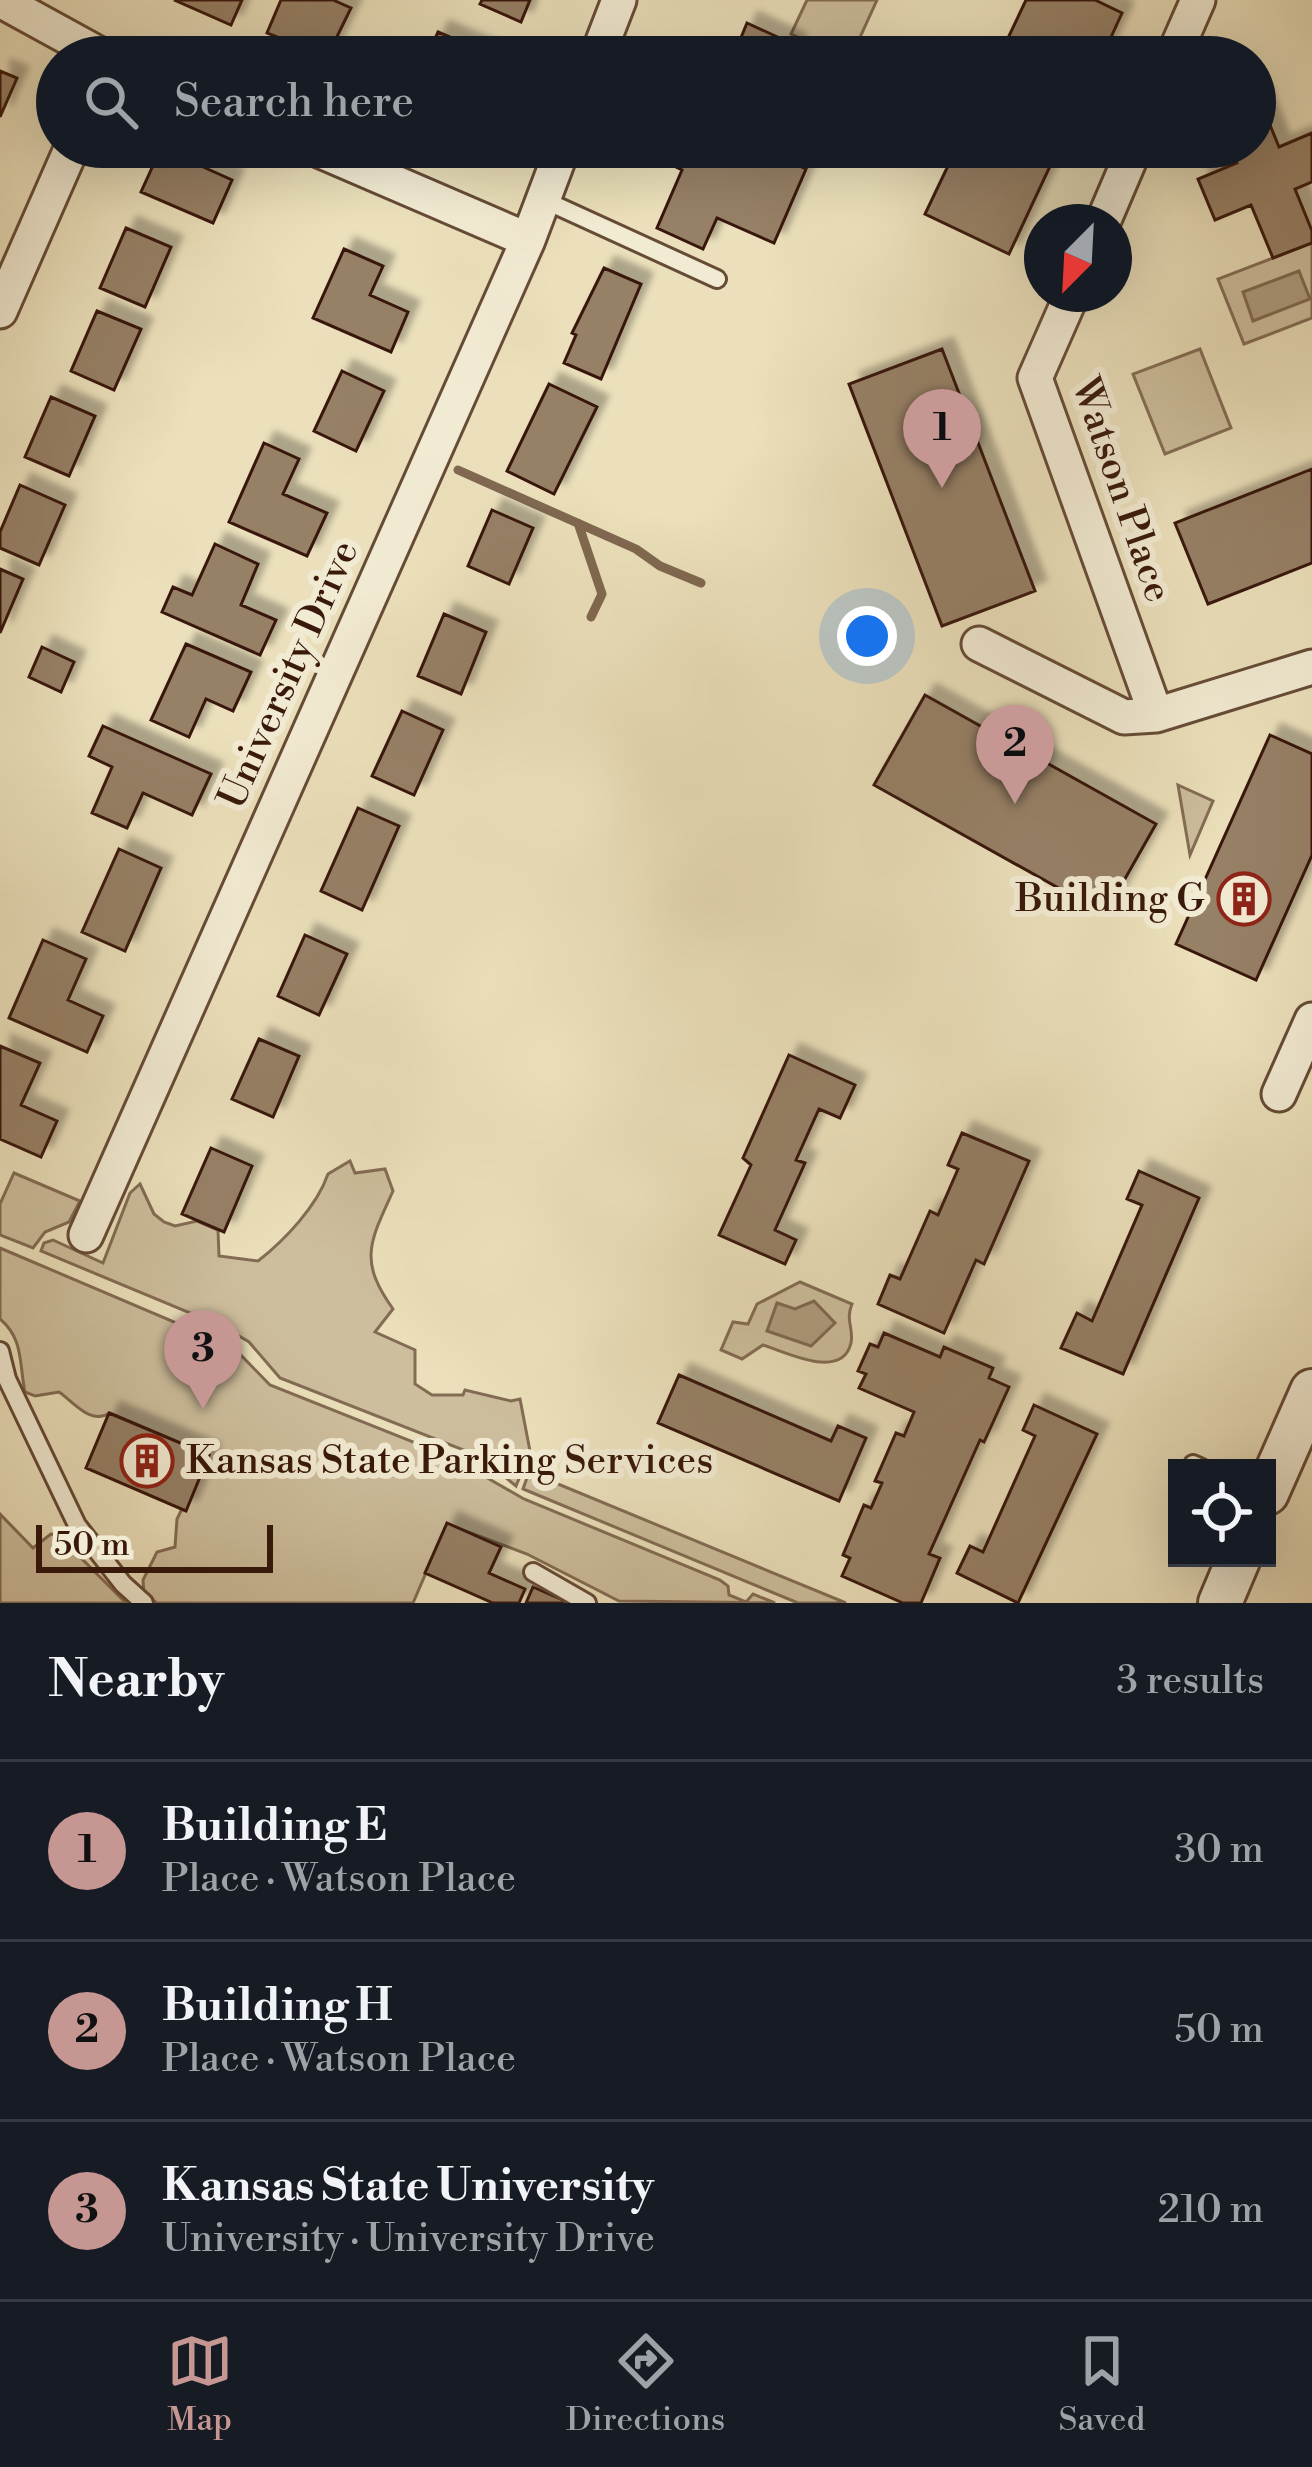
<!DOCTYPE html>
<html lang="en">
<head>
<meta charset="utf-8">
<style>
  body { margin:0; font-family:"Libre Bodoni",serif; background:#20242c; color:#f1f3f6 }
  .controls { position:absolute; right:36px; bottom:36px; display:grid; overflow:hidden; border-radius:0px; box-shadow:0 12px 48px #0002 }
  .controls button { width:108px; height:108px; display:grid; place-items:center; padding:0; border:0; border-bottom:3px solid #363941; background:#171b24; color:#f1f3f6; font:60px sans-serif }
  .compass { position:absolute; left:1024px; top:204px; width:108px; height:108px; border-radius:50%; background:#171b24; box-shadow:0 12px 48px #0002; rotate:204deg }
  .scale { position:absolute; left:36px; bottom:30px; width:237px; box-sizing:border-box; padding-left:12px; border:6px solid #39190a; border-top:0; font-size:33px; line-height:42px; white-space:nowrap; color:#39190a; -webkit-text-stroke:9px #f2ebd3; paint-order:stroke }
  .you { position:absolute; left:867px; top:636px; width:42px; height:42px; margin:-30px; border:9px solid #fff; border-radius:50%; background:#1a73e8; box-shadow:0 0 0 18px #1a73e833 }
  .badge { display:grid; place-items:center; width:78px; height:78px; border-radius:50%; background:#c59692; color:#111; font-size:39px; font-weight:700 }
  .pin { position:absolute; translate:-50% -99px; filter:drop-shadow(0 3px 6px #0008) }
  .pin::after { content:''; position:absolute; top:63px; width:42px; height:36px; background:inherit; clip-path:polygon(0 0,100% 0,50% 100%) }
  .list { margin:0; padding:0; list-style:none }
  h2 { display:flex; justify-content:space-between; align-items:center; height:156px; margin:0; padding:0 48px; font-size:51px }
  h2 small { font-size:39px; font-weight:400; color:#9ea1a6 }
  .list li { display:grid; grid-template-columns:78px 1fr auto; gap:36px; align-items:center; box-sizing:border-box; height:180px; padding:0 48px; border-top:3px solid #363941 }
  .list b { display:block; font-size:45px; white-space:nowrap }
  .list p { margin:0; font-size:39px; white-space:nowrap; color:#9ea1a6 }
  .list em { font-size:39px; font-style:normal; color:#9ea1a6 }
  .icon { flex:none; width:66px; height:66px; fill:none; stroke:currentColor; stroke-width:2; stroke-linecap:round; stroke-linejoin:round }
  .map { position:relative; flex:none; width:1312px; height:1603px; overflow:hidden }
  .search { position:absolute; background:#171b24; box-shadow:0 12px 48px #0002; left:36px; right:36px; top:36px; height:132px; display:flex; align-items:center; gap:30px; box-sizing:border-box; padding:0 42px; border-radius:66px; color:#9ea1a6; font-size:45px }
  .sheet { height:696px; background:#171b24 }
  nav { display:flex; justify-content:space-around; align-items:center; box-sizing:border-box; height:168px; border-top:3px solid #363941; background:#171b24; font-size:33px; color:#9ea1a6 }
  nav a { display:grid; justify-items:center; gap:6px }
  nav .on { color:#c59692 }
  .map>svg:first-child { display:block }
</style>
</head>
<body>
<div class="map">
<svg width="1312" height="1603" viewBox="0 0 1312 1603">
  <defs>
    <filter id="shadow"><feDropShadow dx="11" dy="-11" stdDeviation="3" flood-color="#0004"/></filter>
  </defs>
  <rect width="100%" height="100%" fill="#ebe0bb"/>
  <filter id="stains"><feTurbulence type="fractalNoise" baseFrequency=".00167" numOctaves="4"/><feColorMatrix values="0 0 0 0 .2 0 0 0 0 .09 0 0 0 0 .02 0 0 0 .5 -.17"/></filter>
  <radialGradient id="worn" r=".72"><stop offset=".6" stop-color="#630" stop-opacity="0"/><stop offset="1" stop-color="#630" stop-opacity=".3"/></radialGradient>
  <path fill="#cdbe9d" stroke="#836c54" stroke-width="3" d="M807,0H877L851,57H843L791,34Z
    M1312,243V318L1244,344L1218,279Z
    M1200,349L1231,428L1165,454L1133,374Z
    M1178,785L1213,801L1190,855Z
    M350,1161L355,1173L385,1169L393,1191C370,1242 358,1260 393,1309L375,1332L415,1350V1384L432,1395H463L465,1390L511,1401L520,1399L530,1451L516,1486L479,1456L280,1378L249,1342L224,1327L41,1251L44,1243L53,1240L103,1263L130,1193L140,1184L154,1214L164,1222L175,1226L197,1221L218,1230L219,1256L258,1261C285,1240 317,1206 328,1174Z
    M14,1173L80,1201L69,1222L45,1232L33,1248L0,1235V1204Z
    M0,1248L233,1347L270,1385L451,1457L524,1499L720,1580L728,1586L729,1595L746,1602L753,1594L775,1603L619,1601L527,1554L447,1524L413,1603H157L144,1594L143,1580L157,1552L175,1547L177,1519L209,1455L110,1413C90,1425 75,1403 59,1392L35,1396L25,1392C19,1364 24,1339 0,1319Z
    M800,1282L852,1304C845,1320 854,1329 851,1343C842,1381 786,1352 763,1345L742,1359L721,1350L733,1322L748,1324L757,1304Z
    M529,1472L846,1603H798L528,1491L523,1489Z
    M0,1514L33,1548L51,1534L60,1537L126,1603H0Z"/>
  <path fill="#ae9c7f" stroke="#7f6850" stroke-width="3" d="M1299,271L1310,299L1253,321L1243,292Z
    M814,1301L835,1323L811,1346L767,1331L777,1303L795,1309Z"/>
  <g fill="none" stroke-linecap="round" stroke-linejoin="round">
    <path stroke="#7f6850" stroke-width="9" d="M458,470L636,549L660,566L701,583
      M578,523L602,594L591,617"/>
  </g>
  <path fill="#968066" stroke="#39190a" stroke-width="3" filter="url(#shadow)" d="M174,0H242L231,25Z
    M281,0H333L351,8L327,57L267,33Z
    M482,0H530L521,22L480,4Z
    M1026,0H1095L1122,13L1102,57H999Z
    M747,23L795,45L790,57H733Z
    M438,32L497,57H427Z
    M0,71L17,78L0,117Z
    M1259,98L1279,147L1312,133V182L1295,189L1312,231V243L1273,258L1251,205L1215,220L1198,179L1237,163L1231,147H1255V100Z
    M682,147H757L806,169L774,243L717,218L703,249L657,228L682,170L674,166Z
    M957,147H1059L1009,254L925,214Z
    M161,148L232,180L213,223L141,192Z
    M126,228L171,247L145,307L100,288Z
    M344,249L383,266L370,295L408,312L391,352L313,318Z
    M604,268L641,284L601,379L564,363L576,335L572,333Z
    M97,311L141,329L114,390L71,371Z
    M942,349L1035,591L942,626L849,384Z
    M342,371L384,391L356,451L314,431Z
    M549,384L597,407L554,494L507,471Z
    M51,397L95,416L69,476L25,457Z
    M264,443L299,459L283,494L327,513L307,556L229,522Z
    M1312,469V563L1208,604L1175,523Z
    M20,485L65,505L39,565L0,548V532Z
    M492,510L533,528L509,584L468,566Z
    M215,544L258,564L241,605L276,620L260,655L162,612L173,587L192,595Z
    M0,569L23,579L0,633Z
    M444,614L486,632L461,694L418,676Z
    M186,644L251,672L233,711L206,699L189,737L151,720Z
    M42,647L74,662L61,692L29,677Z
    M925,695L1156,824L1105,914L874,785Z
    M402,711L443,730L414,795L372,776Z
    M103,726L211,774L192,815L143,793L127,828L92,813L112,767L89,756Z
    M1270,735L1312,754V855L1256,980L1176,944Z
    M358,808L399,826L362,910L321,891Z
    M119,849L161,868L125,951L82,932Z
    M305,935L347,954L319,1015L278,996Z
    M43,940L86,959L68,1000L103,1016L87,1052L9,1018Z
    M259,1039L299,1056L273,1117L232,1099Z
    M0,1046L40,1063L21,1105L57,1121L41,1157L0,1139Z
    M789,1055L855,1085L840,1118L819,1109L796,1160L805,1163L775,1230L796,1240L785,1264L719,1235L751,1165L743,1158Z
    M962,1133L1029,1161L984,1264L976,1260L944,1333L878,1304L890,1275L900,1279L930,1211L938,1215L958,1169L948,1165Z
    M211,1148L252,1166L224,1232L182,1214Z
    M1139,1171L1199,1198L1123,1374L1061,1348L1077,1313L1092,1321L1142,1205L1127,1199Z
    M884,1333L940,1357L944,1347L993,1368L989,1378L1009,1387L984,1442L980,1440L929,1554L940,1558L921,1603H903L842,1576L850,1558L843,1555L864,1505L871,1508L882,1483L875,1481L896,1433L904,1436L914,1412L859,1388L866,1374L858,1371L870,1344L878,1347Z
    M679,1375L831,1441L838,1426L866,1438L839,1501L658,1423Z
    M1034,1405L1097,1434L1018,1603L957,1573L970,1546L983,1552L1035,1436L1023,1430Z
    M109,1413L209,1455L186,1511L86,1468Z
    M447,1523L501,1547L489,1573L525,1589L519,1603H493L425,1573Z
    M533,1587L565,1601L564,1603H526Z"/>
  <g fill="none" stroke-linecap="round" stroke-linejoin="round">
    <g stroke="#664b36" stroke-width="22">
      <path id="service" d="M544,200L717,279
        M0,1351L7,1379L77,1525L123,1584L144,1603
        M1193,1464L1202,1468
        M533,1572L587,1603"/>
    </g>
    <g stroke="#664b36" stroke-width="39">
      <path id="minor" d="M0,0L104,57
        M597,57L619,0
        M1173,57L1198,0
        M312,147L528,240
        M1103,222L1135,147
        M1072,294L1035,378L1156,715
        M0,311L72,147
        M979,644L1124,717L1156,715L1312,667
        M1279,1094L1312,1020
        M86,1235L528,240L563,147"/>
    </g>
    <g stroke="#664b36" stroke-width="48">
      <path id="tertiary" d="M1267,1493L1312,1391
        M1220,1603L1239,1558"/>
    </g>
    <use href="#service" stroke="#f2ebd3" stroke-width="16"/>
    <use href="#minor" stroke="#f2ebd3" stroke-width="33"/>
    <use href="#tertiary" stroke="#f2ebd3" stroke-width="42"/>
  </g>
  <defs>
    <g id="building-ring" transform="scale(2.7)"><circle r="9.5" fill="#f2ebd3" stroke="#8f2418" stroke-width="1.5"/><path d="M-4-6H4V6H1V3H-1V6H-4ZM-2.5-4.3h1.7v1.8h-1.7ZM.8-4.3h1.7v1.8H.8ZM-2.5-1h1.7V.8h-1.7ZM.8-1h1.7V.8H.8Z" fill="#8f2418"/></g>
  </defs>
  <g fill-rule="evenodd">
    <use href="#building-ring" x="1244" y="899"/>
    <use href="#building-ring" x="147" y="1461"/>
  </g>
  <g text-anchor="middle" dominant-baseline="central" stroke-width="12" stroke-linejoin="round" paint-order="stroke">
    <g font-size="39" fill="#39190a" stroke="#f2ebd3">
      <text transform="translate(1121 490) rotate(71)">Watson Place</text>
      <text transform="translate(289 675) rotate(-66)">University Drive</text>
    </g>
    <g font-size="39" fill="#39190a" stroke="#f2ebd3" text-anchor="end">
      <text x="1205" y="899">Building G</text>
      <text x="186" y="1461" text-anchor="start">Kansas State Parking Services</text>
    </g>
  </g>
  <rect width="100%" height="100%" filter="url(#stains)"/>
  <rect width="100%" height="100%" fill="url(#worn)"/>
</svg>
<div class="controls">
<button><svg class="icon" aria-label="locate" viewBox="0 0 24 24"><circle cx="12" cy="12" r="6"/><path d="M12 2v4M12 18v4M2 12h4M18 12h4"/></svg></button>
</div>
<svg class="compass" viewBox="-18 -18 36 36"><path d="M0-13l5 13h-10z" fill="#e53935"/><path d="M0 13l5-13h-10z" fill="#9ea1a6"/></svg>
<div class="scale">50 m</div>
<div class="you"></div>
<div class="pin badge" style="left:942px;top:488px">1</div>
<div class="pin badge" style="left:1015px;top:804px">2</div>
<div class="pin badge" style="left:203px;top:1409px">3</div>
<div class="search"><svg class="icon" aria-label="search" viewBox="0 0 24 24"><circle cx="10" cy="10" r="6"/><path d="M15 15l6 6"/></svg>Search here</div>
</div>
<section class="sheet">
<h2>Nearby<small>3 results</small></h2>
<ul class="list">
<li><span class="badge">1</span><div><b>Building E</b><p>Place · Watson Place</p></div><em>30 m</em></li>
<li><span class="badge">2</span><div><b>Building H</b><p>Place · Watson Place</p></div><em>50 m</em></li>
<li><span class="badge">3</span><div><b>Kansas State University</b><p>University · University Drive</p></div><em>210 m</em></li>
</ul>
</section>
<nav>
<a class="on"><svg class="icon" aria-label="map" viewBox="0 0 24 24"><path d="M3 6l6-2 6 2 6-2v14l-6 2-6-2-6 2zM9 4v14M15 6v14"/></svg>Map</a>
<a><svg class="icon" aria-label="directions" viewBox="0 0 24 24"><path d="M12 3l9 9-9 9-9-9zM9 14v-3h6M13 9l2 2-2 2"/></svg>Directions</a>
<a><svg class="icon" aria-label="saved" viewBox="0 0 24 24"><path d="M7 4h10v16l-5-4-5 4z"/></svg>Saved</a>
</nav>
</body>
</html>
